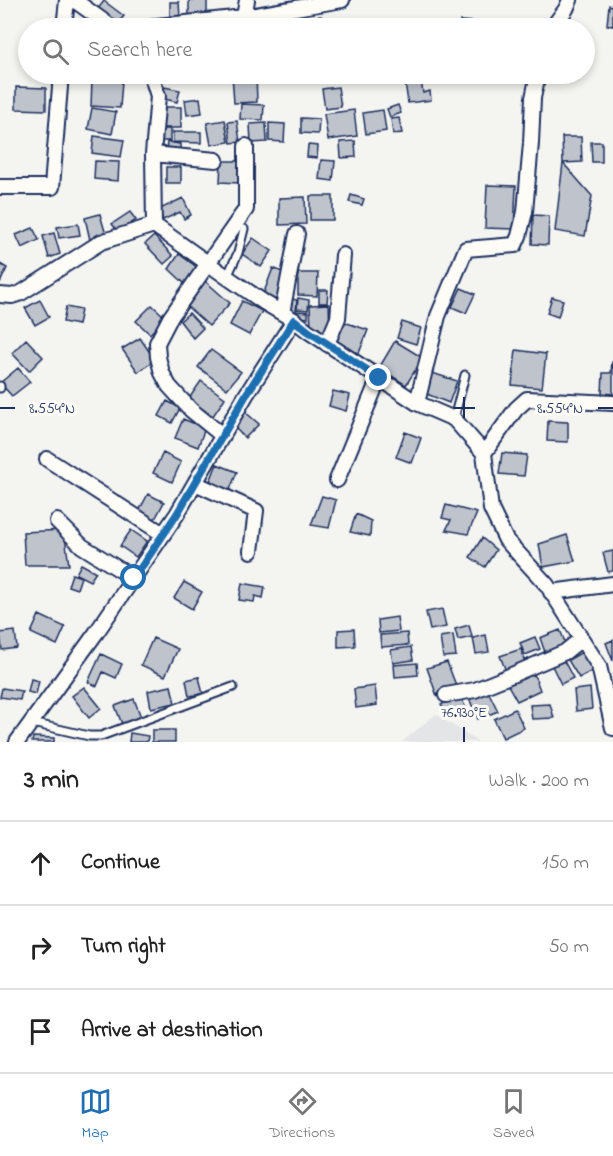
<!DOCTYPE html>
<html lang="en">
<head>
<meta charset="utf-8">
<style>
  body { margin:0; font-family:"Indie Flower",sans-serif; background:#f6f6f6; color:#222 }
  .stop { position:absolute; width:18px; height:18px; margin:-14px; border:4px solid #1f6fb2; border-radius:50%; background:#fff }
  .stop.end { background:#1f6fb2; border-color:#fff; box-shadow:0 2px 6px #0008 }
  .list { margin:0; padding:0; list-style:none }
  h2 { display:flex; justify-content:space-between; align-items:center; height:78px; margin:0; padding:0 24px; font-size:26px }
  h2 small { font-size:20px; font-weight:400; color:#767676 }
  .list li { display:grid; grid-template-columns:39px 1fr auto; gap:18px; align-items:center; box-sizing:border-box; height:84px; padding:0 24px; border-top:2px solid #e0e0e0 }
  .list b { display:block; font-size:22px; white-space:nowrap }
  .list em { font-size:20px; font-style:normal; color:#767676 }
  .icon { flex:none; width:33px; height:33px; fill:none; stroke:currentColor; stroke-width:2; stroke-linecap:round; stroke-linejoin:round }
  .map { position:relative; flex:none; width:613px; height:742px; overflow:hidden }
  .search { position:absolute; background:#fff; box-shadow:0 3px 9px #0003; left:18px; right:18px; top:18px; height:66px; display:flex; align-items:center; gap:15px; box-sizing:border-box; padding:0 21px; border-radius:33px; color:#767676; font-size:22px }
  .sheet { height:330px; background:#fff }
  nav { display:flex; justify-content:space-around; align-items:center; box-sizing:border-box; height:84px; border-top:2px solid #e0e0e0; background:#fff; font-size:16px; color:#767676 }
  nav a { display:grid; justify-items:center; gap:3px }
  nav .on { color:#1f6fb2 }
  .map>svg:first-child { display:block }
</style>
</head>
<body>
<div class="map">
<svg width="613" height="742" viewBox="0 0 613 742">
  <rect width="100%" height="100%" fill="#f4f4f1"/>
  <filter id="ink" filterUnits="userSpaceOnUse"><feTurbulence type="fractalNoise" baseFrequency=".0167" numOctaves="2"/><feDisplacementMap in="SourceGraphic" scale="12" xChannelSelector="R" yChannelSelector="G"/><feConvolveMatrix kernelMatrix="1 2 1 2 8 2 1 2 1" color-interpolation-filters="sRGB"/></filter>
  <g filter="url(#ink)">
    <path fill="#e4e5e6" d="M436,714L478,742H402Z"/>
    <path fill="#bfc3cc" stroke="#1b2f5e" stroke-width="1.5" d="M189,0H207V17H189Z
      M104,1L124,16L116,25L97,10Z
      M170,2H179L180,18L170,19Z
      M609,5L613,6V26L607,25Z
      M321,16L322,28H297L296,18Z
      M460,21L493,23L492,28H459Z
      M232,74H256L257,102L234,103Z
      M404,74H420L423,93L430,91L431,100L408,103Z
      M92,80L122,81L120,108L91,106Z
      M16,87L46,88V110L16,109Z
      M164,87L180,90L177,102L161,98Z
      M338,87L341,107L325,109L322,89Z
      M200,98L202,113L187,115L185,100Z
      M241,104L264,105L263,120L240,119Z
      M398,105L401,113L390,117L387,109Z
      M164,107H181V128H163Z
      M92,108L116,112L112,134L88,129Z
      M354,110L357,136L328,140L324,114Z
      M383,110L386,131L366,134L363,113Z
      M301,118L319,119L318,134L301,133Z
      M399,118L402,133L393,134L391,119Z
      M225,120L229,142L211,145L207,123Z
      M237,121L240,142L231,143L228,122Z
      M266,123L267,142L251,143L250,124Z
      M269,123L285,124L284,142L269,141Z
      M159,129H170V141H159Z
      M173,132H201V143L173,142Z
      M94,136L124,140L121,157L92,153Z
      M562,137H581L582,162L563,163Z
      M355,141L356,157L341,158L340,142Z
      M167,142L180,144V152L166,150Z
      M591,142H602V162H592Z
      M308,145L318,146L317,158L307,157Z
      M321,160L335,161L333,181L319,179Z
      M95,161L119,162L118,181L94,179Z
      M221,161H240L239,183L220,182Z
      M563,163L592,196L585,236L555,231Z
      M166,167H181V183H166Z
      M487,185L516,186L514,229L485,228Z
      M351,195L364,199L362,205L349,202Z
      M310,196H333V220H310Z
      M305,197L306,224L279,225V198Z
      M183,198L191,215L184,219L180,212L163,220L158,210Z
      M130,212L136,220L118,232L112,224Z
      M100,214L106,235L90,240L85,218Z
      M533,215L549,216L548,245L532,244Z
      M78,224L80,235L59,238L57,227Z
      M33,228L39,240L22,248L16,235Z
      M54,233L60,254L49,258L43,236Z
      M154,236L173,256L164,264L145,244Z
      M253,238L272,251L261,267L242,254Z
      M179,254L198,268L185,284L169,269Z
      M0,264L7,268L0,283Z
      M273,268L287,274L277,300L263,295Z
      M298,273H318L317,296L298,295Z
      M204,280L230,303L209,326L183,303Z
      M461,288L475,294L466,313L452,307Z
      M319,290H328L327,303H319Z
      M552,297L563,300L558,317L547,313Z
      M298,298L309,300L308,310L297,309Z
      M292,299L297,300L296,311L308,312V318L290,316Z
      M40,300L49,317L35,325L25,308Z
      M242,301L262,311L249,335L230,325Z
      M329,304L330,334L319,335V328L311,329L310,305Z
      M152,305L165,317L150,334L136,321Z
      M66,307L81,310L78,325L63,322Z
      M189,313L203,328L193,338L180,321Z
      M344,322L368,330L359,353L335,345Z
      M402,322L421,328L416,344L397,338Z
      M140,338L155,360L138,372L122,349Z
      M26,339L43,357L29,371L12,353Z
      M395,341L423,358L406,385L379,368Z
      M211,350L241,372L227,389L198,367Z
      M516,350L546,354L542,388L512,385Z
      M612,362H613V394L602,393L603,373H611Z
      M18,368L30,382L12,396L0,383Z
      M429,372L457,381L449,403L422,392Z
      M201,381L225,398L213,416L188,400Z
      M333,391L350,395L346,411L329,406Z
      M167,401L180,408L172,423L159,416Z
      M244,411L259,424L245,438L231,424Z
      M183,419L205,428L198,447L175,438Z
      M548,421L568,422V442L547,441Z
      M405,432L421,438L412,463L396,457Z
      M163,453L181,462L172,482L153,473Z
      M502,453L527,455L524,476L499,474Z
      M217,464L237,472L229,492L209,484Z
      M148,494L164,502L155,519L139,511Z
      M322,496L336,500L329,528L311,525Z
      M446,505L477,513L468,534L446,530L451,520L442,518Z
      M356,514L371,521L370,536L350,532Z
      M64,530L69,565H25L23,532Z
      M131,530L147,541L136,557L120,546Z
      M567,535L575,561L543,567L539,544Z
      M482,538L496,550L485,567L470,557Z
      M613,551V571L608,572L603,553Z
      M81,564L96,572L90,581L76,574Z
      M72,574L81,577L77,589L68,586Z
      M184,582L202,592L192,609L174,598Z
      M242,583L265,587L263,598L255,596L254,602L239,600Z
      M442,609L446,627L430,630L426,612Z
      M39,615L65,627L57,645L31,633Z
      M397,617L399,631L379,633L378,620Z
      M469,625L472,637L458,640L455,629Z
      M354,629L355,646L338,647V630Z
      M560,630L567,647L546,655L540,638Z
      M15,631L17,648L2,650L0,633Z
      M407,633L408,645L381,647L380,635Z
      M453,635L456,656L443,657L440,637Z
      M486,635L489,652L476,654L473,638Z
      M535,637L540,649L525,655L520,643Z
      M153,638L178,649L165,676L141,665Z
      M613,640V661L606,643Z
      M411,647L413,660L393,663L391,650Z
      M521,649L526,663L506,671L500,656Z
      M584,651L594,670L579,678L568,660Z
      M101,654L122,664L116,678L103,672L97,686L88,682Z
      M564,661L573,678L561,684L552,666Z
      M447,662L457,688L437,696L427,668Z
      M417,663L418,675L395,677L394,665Z
      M534,674L540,690L517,701L508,685Z
      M199,677L203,694L189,696L186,680Z
      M31,679L39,681L36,694L28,692Z
      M171,686L175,703L151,708L148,691Z
      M375,686L377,705L356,708L354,689Z
      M84,687L101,708L89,718L72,696Z
      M2,688L22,691L20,700L0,697Z
      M590,688L592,709L576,711L574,690Z
      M487,689L498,711L478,719L468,696Z
      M459,694L468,712L450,719L441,705Z
      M134,699L141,717L122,724L115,706Z
      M550,704L554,718L532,719L530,705Z
      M515,709L524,728L503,738L494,719Z
      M152,730H175V742H152Z
      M130,733L148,736L147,742H129Z
      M33,737L54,738V742H32Z"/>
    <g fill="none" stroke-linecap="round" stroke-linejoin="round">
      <g stroke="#1b2f5e" stroke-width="11">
        <path id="service" d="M227,277L238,253L244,229
          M0,386V388
          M454,419L465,375
          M32,723L89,736H101L233,687"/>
      </g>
      <g stroke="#1b2f5e" stroke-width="18">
        <path id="minor" d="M74,0L113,28
          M244,17L247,0
          M64,28L67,0
          M151,28L157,26L244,17L342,0
          M552,28L566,9L570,0
          M151,74L158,96L153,154L154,225L227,277L265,303L294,320L308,331L417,403L454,419L484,453L491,509L506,540L547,585L599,666L613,728
          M153,154L216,160
          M0,187H52L61,74
          M0,295L12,296L21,293L101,242L154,225
          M282,313L297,234
          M327,344L338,318L343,255
          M417,403L438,316L466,249L515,245L519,236L525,212L531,143L533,98L538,74
          M223,436L191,410L169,386L162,373L158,357L157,343L170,318L246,209V146
          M484,453L516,409L527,399L613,403
          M47,459L163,534
          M337,480L379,378
          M195,483L256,511L251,551
          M57,521L82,546L133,578
          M551,592L613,584
          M446,695L475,690L507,677L565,652L581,639
          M17,742L96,633L177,514L246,395L294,320"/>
      </g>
      <use href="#service" stroke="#fdfcf7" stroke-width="7"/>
      <use href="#minor" stroke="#fdfcf7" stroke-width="14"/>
    </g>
  </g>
  <g fill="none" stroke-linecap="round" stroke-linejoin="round" filter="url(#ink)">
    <path stroke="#1f6fb2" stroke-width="8" d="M134,578L177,514L246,395L294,320L308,331L379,378"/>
  </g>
  <path fill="none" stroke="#1b2f5e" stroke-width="2" d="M464,397V418M0,408H15M454,408H475M598,408H613M464,727V742"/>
  <g font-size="15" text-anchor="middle" fill="#1b2f5e" stroke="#fdfcf7" stroke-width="6" stroke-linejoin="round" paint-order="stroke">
    <text x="52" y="413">8.554°N</text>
    <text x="560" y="413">8.554°N</text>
    <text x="464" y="717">76.930°E</text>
  </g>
</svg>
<div class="stop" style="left:134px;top:578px"></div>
<div class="stop end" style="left:379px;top:378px"></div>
<div class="search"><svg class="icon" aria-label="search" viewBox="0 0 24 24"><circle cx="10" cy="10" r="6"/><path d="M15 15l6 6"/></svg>Search here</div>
</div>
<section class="sheet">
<h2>3 min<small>Walk · 200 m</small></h2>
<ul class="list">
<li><svg class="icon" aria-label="ahead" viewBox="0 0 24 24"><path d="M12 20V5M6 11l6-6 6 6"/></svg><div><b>Continue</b></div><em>150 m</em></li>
<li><svg class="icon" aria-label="right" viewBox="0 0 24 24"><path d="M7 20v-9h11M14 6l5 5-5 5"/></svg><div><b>Turn right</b></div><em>50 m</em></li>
<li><svg class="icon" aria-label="arrive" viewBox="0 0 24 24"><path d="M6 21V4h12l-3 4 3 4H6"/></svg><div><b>Arrive at destination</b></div></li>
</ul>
</section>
<nav>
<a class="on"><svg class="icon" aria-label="map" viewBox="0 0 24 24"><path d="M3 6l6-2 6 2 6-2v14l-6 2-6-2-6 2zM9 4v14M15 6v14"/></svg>Map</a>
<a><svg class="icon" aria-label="directions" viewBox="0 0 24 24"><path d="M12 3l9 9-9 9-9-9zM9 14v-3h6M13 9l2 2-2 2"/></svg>Directions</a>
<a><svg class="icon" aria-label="saved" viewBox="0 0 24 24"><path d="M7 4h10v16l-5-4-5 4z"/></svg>Saved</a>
</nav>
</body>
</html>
